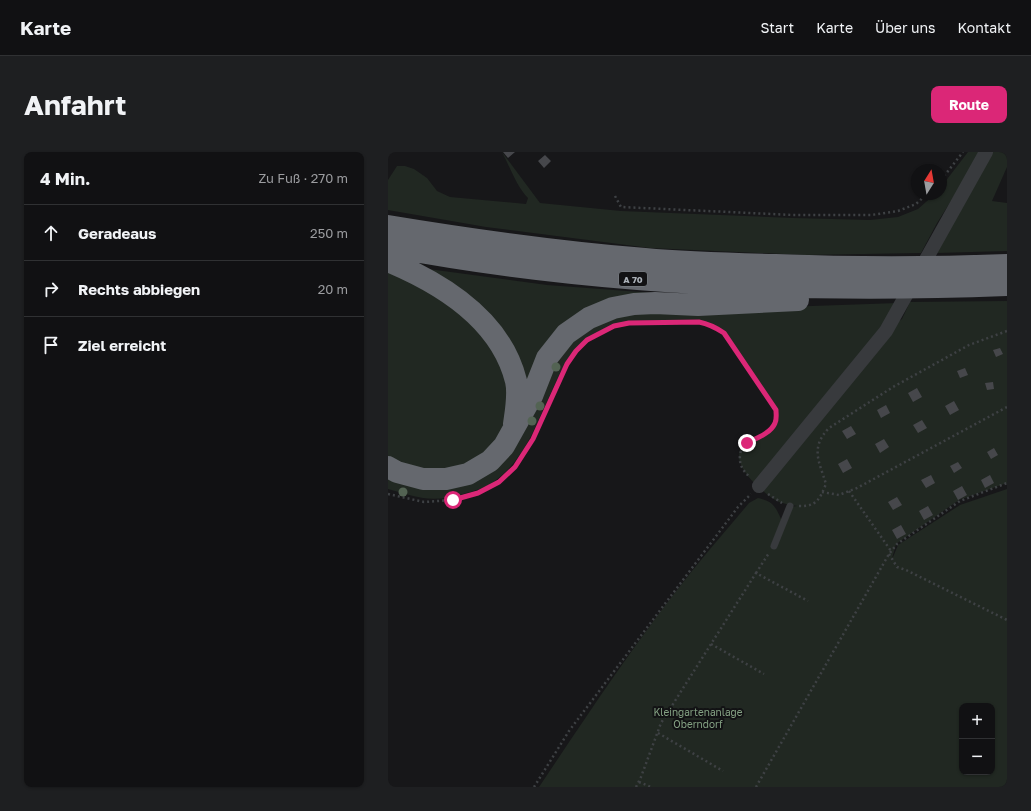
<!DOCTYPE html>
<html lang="de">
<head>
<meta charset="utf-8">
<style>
  body { margin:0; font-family:"Golos Text",sans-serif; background:#1e1f21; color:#f1f3f6 }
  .controls { position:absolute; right:12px; bottom:12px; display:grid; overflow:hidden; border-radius:8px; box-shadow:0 1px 3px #0004 }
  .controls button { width:36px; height:36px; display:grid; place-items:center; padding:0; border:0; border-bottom:1px solid #303133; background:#111113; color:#f1f3f6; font:20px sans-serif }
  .compass { position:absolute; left:523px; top:12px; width:36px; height:36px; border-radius:50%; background:#111113; box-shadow:0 1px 3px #0004; rotate:11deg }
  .stop { position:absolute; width:12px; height:12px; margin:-9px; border:3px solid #db2777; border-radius:50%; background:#fff }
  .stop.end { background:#db2777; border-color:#fff; box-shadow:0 1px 4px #0008 }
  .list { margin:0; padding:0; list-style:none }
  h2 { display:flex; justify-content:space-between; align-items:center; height:52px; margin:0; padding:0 16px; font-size:17px }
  h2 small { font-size:13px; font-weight:400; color:#9c9da0 }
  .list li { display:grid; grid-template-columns:26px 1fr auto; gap:12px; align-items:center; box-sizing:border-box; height:56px; padding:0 16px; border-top:1px solid #303133 }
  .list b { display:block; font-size:15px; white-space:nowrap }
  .list em { font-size:13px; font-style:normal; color:#9c9da0 }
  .icon { flex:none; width:22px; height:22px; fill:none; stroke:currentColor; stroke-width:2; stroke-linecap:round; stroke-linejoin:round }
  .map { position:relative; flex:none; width:619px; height:635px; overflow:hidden; border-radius:8px }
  header { display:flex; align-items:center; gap:24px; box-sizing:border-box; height:56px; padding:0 20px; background:#111113; border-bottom:1px solid #303133 }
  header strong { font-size:19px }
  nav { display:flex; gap:22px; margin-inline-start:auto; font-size:14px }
  .intro { display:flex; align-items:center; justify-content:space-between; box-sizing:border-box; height:96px; padding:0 24px }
  h1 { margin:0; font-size:28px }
  .button { padding:10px 18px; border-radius:8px; background:#db2777; color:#fff; font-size:14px; font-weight:700 }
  main { display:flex; gap:24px; padding:0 24px }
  aside { flex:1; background:#111113; border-radius:8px; box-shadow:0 1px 3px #0004 }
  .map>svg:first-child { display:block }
</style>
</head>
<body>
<header>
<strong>Karte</strong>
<nav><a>Start</a><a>Karte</a><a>Über uns</a><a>Kontakt</a></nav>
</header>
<div class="intro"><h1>Anfahrt</h1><a class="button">Route</a></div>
<main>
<aside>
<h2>4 Min.<small>Zu Fuß · 270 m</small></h2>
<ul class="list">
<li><svg class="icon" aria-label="ahead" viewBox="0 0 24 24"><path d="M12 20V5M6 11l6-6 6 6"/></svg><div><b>Geradeaus</b></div><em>250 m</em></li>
<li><svg class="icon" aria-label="right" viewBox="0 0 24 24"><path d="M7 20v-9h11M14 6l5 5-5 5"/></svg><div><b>Rechts abbiegen</b></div><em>20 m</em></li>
<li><svg class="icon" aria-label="arrive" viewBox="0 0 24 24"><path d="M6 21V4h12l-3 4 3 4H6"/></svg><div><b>Ziel erreicht</b></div></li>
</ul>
</aside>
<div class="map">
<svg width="619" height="635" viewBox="0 0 619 635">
  <rect width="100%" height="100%" fill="#171719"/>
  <path fill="#212822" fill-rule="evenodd" d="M114,0L152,51L233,59L405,66L482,68L510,65L530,57L547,42H553V35L580,0H594L549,71L533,101L417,103L262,96L98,75L0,58V28L9,14H17L26,17L39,26L49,39L62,45L138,52L140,46C128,34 122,15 114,0Z
    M604,0H619V15L604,49L619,51V99L549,101Z
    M0,116L84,164L123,231L118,271L108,289L96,303L73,315L48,319L24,315L0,305Z
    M33,116L159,133L293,143L226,149L140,235L129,212Z
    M619,149V331L571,348L508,392L503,410L510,393L572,353L619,337V635H151C196,568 240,501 289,438C312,408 337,380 361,351L370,346C386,350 387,354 394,369L402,355L409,354C403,353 397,352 391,350C377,343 345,316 352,299C358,284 382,286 388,270C389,267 388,262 388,258L336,181C327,175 321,171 311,170H242C221,173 200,183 186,199C172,216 165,238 155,258C144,284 131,311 108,328C98,336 86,339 75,342C63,346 48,348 35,346C23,344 12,340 0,337V324L82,329L180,186L225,161L510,151L496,179L514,167L522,150ZM574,554H604V620H574Z"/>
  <path fill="#46474b" d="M115,0H127L120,6Z
    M157,3L163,9L156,16L150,9Z
    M612,196L615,202L608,205L605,198Z
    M577,216L580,223L572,226L569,219Z
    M605,230L606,237L599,238L597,231Z
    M529,236L534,245L525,250L520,241Z
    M566,249L571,258L562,263L557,254Z
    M498,253L502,261L493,266L489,258Z
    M534,268L539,276L530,281L525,273Z
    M463,274L468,282L459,287L454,279Z
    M496,287L501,295L492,301L487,292Z
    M606,296L610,303L603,307L599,300Z
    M459,307L464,316L455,321L450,312Z
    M570,310L574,316L566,321L562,314Z
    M543,323L547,331L538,336L533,328Z
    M602,323L606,331L597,336L593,328Z
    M574,334L579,343L570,348L565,339Z
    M509,345L514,353L505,358L500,350Z
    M540,354L545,363L536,368L531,359Z
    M513,373L518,382L509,387L504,378Z"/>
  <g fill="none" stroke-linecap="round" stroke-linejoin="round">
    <path stroke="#3e4144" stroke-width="2.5" stroke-dasharray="2 3" stroke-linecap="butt" d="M553,28L575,0
      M227,44L233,55L405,63H483L510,59L528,52L539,42
      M243,171H290
      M315,171L326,175L335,181L388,258C388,262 389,267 388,271C381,287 354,285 352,303C351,313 355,319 362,325
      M461,339L503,399
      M434,340L451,343L469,336L619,255
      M0,342L36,350L65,348L90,341L111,330L127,315L145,287L179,212L188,199L195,192
      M380,342L394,351
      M411,354C429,355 432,346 438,332C431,309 422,296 441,276L505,235L581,193L619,179
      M501,402L509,415L518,418L619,468
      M368,421L381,401
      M323,492L376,522
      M270,581L335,619
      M251,630L263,635
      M146,635L181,579L350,355L363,342
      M248,635L253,625L273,571L368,421L420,449
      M368,635L501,402L509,392L572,349L619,331"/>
    <path stroke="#383a3d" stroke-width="7" d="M386,394L402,354"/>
    <path stroke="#383a3d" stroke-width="14" d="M371,334L498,179L598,0"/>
    <path stroke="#65686e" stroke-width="22" d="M0,74C85,88 171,100 257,107C300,111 344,112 388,113C465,116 542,116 619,113
      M0,94C204,133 412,141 619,133
      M0,109C53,131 113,168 128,229C131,242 128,258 126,272
      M0,315L9,320L35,327H58L80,322L102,309L116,294L144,244L159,206L178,182L201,166L225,156L246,152L267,151L310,153L410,148"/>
  </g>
  <g fill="#536353">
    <circle cx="168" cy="215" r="4.5"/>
    <circle cx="152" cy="254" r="4.5"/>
    <circle cx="144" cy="269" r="4.5"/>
    <circle cx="15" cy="340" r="4.5"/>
  </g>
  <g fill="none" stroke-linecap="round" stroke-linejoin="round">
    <path stroke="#db2777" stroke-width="5" d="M65,348L90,341L111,330L127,315L145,287L179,212L188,199L199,188L226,174L241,171L311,170C321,172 327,175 336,181L388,258C388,262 389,267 387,271C383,281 369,286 359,291"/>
  </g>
  <g text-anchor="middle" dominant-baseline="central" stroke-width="4" stroke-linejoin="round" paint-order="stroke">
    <rect fill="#121214" stroke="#7c8186" stroke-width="1" x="231" y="120" width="28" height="14" rx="3"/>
    <g font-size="9" font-weight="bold" fill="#aab0b7">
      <text x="245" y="127">A 70</text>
    </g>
    <g font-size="10" fill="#84a183" stroke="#121214">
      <text x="310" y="560">Kleingartenanlage<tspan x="310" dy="12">Oberndorf</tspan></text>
    </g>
  </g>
</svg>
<div class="controls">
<button>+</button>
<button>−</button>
</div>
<svg class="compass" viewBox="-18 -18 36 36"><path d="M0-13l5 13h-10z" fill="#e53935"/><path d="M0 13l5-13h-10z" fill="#9c9da0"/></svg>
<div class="stop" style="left:65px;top:348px"></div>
<div class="stop end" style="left:359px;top:291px"></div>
</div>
</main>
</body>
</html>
